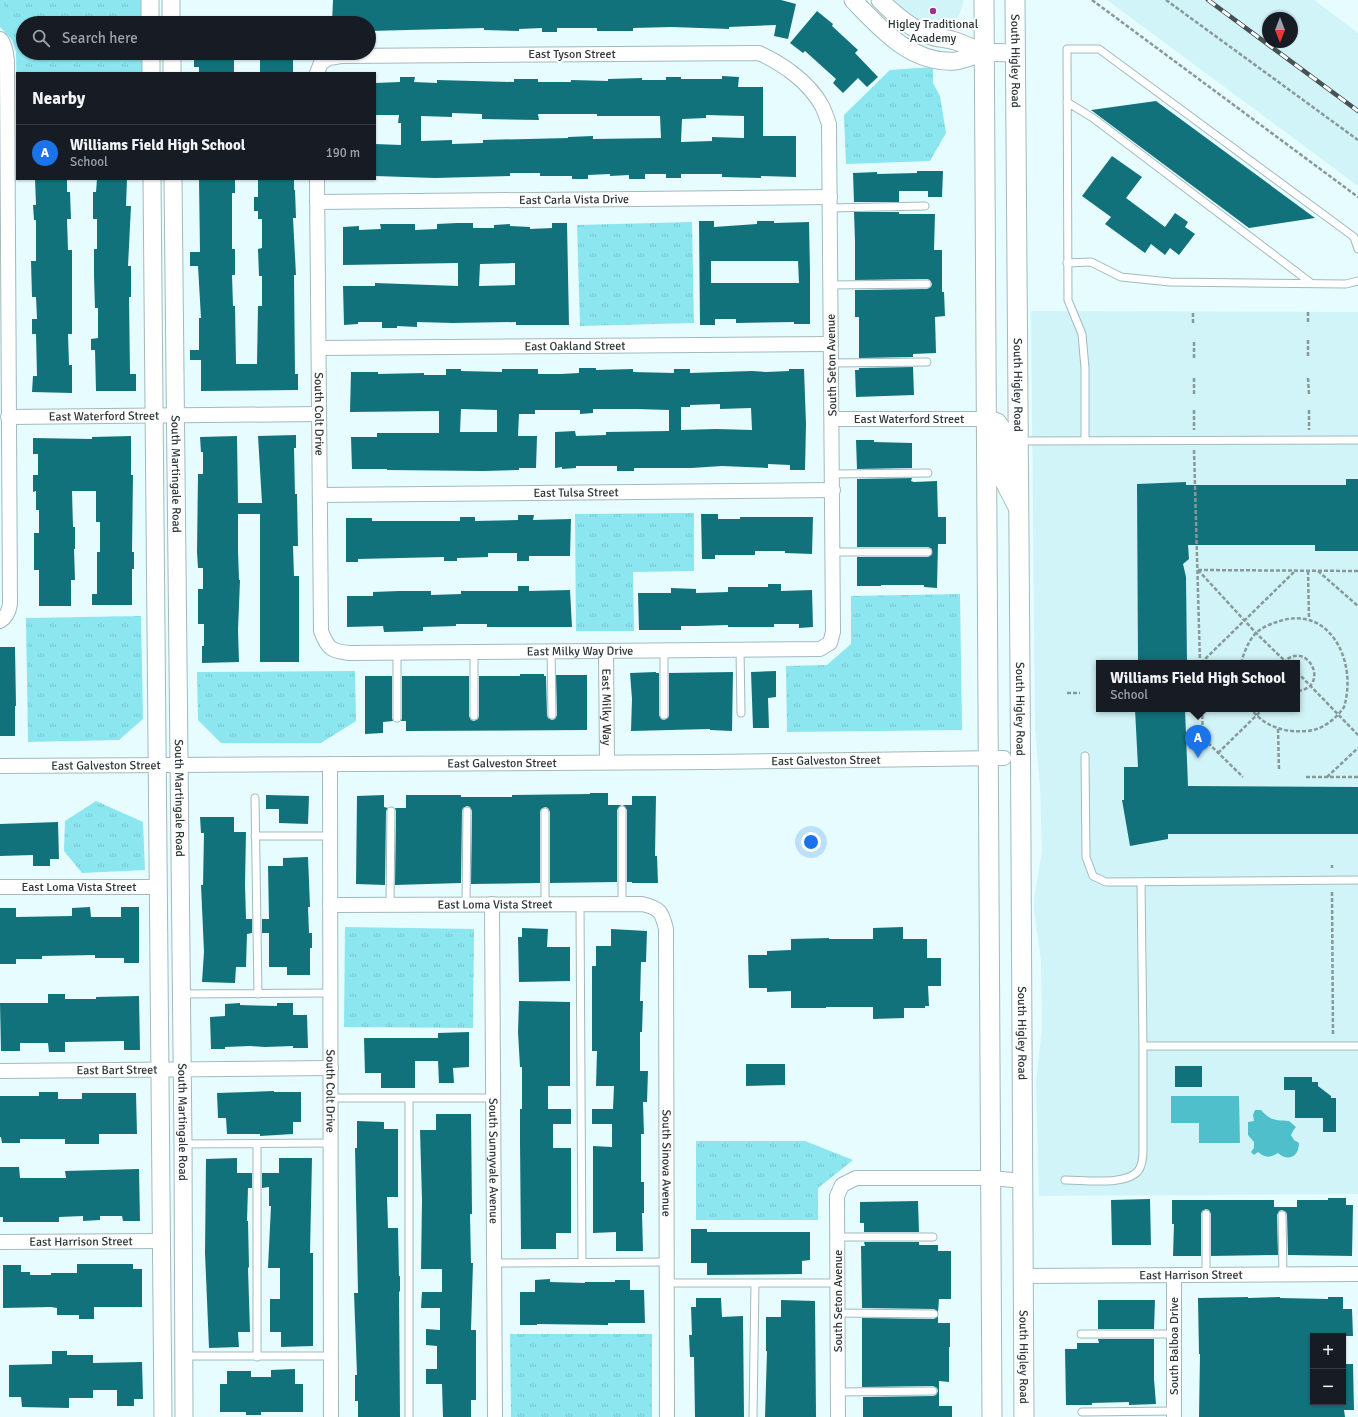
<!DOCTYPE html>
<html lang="en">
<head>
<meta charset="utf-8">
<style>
  body { margin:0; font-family:Signika,sans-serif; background:#242831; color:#f1f3f6 }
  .controls { position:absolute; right:12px; bottom:12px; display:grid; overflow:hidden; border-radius:0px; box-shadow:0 1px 3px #0004 }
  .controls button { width:36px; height:36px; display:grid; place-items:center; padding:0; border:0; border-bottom:1px solid #363941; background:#171b24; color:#f1f3f6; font:20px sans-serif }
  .compass { position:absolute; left:1262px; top:12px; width:36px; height:36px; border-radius:50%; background:#171b24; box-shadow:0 1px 3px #0004; rotate:180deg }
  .you { position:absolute; left:811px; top:842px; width:14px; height:14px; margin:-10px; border:3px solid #fff; border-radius:50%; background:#1a73e8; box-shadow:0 0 0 6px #1a73e833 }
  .badge { display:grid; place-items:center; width:26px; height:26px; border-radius:50%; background:#1a73e8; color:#fff; font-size:13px; font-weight:700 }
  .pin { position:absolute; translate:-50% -33px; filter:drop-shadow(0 1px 2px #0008) }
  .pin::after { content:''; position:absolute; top:21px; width:14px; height:12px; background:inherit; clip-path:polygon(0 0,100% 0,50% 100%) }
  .popup { position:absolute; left:1096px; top:660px; width:204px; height:52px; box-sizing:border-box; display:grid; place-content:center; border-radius:0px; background:#171b24; filter:drop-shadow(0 1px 3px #0005); font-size:13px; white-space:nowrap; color:#9ea1a6 }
  .popup b { font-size:15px; color:#f1f3f6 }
  .popup::after { content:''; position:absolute; left:50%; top:100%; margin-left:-8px; border:8px solid transparent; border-top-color:#171b24 }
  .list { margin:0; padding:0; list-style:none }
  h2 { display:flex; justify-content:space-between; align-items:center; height:52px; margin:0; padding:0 16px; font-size:17px }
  h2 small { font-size:13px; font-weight:400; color:#9ea1a6 }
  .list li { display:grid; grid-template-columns:26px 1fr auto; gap:12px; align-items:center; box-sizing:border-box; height:56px; padding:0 16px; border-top:1px solid #363941 }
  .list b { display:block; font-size:15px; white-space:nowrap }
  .list p { margin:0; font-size:13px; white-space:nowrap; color:#9ea1a6 }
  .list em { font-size:13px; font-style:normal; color:#9ea1a6 }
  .icon { flex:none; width:22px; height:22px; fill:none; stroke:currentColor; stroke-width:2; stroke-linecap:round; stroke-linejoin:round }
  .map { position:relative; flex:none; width:1358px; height:1417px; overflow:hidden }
  .search { position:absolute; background:#171b24; box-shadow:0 1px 3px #0004; left:16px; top:16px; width:360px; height:44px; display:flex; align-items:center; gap:10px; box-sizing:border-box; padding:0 14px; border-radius:22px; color:#9ea1a6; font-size:15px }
  .panel { position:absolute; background:#171b24; box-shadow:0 1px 3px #0004; left:16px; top:72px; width:360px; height:108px; border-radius:0px }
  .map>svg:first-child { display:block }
</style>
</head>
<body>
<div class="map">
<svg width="1358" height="1417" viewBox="0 0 1358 1417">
  <defs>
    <pattern id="park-tufts" width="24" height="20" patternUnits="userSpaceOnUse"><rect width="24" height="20" fill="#8be6ef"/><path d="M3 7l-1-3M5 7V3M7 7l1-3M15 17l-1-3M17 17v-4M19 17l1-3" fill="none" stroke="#78c6ce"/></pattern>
  </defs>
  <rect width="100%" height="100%" fill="#e7fcfe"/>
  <path fill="#d1f4f8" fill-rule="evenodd" d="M893,0H963V5L958,17L953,23L944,28H937L928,26L912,17Z
    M1107,0H1314L1358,33V186ZM1268,18H1292V42H1268Z
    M1031,311L1358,312V1194L1039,1196L1036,1082L1042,1028L1041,961L1034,910V899L1042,851L1040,788L1035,728ZM1099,663H1297V709H1099Z"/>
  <path fill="#8be6ef" d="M0,0H143V23H23V53H143V73H17V118L16,52L12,40L0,27Z"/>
  <path fill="url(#park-tufts)" d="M3,0H127L130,5V23H23V50L10,31V21L3,3Z
    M23,53H130V60L126,73H24Z
    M933,67V83L940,96L946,133L930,161L846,164L844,115L890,70Z
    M692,222L694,323L580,326L577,225Z
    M694,513V571L633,572L634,631H576L575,514Z
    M960,594L962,730L787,732L786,666L827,665L851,644V596Z
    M141,616L143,719L119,740L28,742L26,618Z
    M355,671L356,721L321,743H221L198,720L197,672Z
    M96,801L143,822L145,870L82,873L64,851L65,821Z
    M345,927L474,929L473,1028L344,1027Z
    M696,1141H805L853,1160L818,1188V1220H696Z
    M510,1334H652V1417H511Z"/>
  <path fill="#4fc0cb" d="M1171,1096H1239L1240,1143H1199V1123H1171Z
    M1255,1110H1261C1271,1121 1275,1120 1289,1121L1296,1127L1293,1131L1291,1135L1294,1140L1299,1143C1299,1157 1288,1162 1278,1153C1270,1158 1265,1158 1258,1152L1254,1155L1251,1152L1254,1148V1142L1248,1135V1122L1254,1121L1253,1115Z"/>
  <path fill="#12727b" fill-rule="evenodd" d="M333,0H781L796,4L788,39L774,36L776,25L729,27V29L672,27L633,28V31H597V28H557V32H542V28L519,29V31L484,30V28L369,31V23H332Z
    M817,11L833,24L832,26L858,50L855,53L878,77L867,87L858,78L843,93L833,83L836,79L805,51L803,53L790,43Z
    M194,53H234V72L199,73V67H194Z
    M260,53H293V73H260Z
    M722,76L739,77L738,87H763V136H796V177L761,176V178L722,177V174H681V178H666V174H645V179H629V175L610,176V174L588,175V179H572V176H540V173H510V176L435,178L375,176V144L401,145V123H398L399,115H375V83L400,82V77H415L414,82L437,83V80L514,82V79H538V82H571V80L608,81V79L642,78V80H666V77H681V79H722ZM452,113L482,114V119L539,120L538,114H597V116H660L661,138L593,139V136L568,137V138L483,140V143L452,144V140L421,141V116L452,117ZM706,115L744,116V138L712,137V141L681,142L682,119L706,118Z
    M1156,101L1315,218L1249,228L1091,110Z
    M1112,156L1142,177L1126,198L1165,227L1175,213L1188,222L1185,227L1195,234L1179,255L1170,248L1165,255L1151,244L1145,253L1105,224L1111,217L1082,196Z
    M917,171H943L942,197H928V191H899V202H854L853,173L877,172V174L917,173Z
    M35,179H67V192H70L71,219H67L68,250H72V334H68L69,365H72V393L32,392L33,376H37L36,334H32V319H37L36,297H32L31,261H36V220H34L33,205H36Z
    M97,179H127L126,206H131L128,266H131V297H129L130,374H136V391H96L95,350H91V339L98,338V308H95L94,276V249H97V219H93V192H96Z
    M199,179H235V193H232V249H235V275H232L233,306H235L236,364H257L258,306H262V276H259L258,249L262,248V219H258V211H254V197H258V179H294V190H295L296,218H293L296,275H294L295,374H298V390L201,391V360H190V350H199V318H201L198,266H190V252H200Z
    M854,212H899V214H935L934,250H942V292H944L945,316L935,317L936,353L913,354V357L859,358V317H855V290L927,289L931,287L932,284L930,280L927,279L855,280V241Z
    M699,221H714V227L757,224V221H774V223L809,222L810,271V324H794V322L736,323V319H715V325H700ZM711,261H798L799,283H711Z
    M457,223H473V228H494V225L510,224V226L530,227V229L552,228V223H567L569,325H516V322L453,323L417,322V327L397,326V328H382V322H358V324L344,325L343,286H375V283L458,286V263L343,265V227L359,226V230L381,229L380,224H415V230L437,229V224ZM515,263V285L479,286L480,264Z
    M913,367L914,395L856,397L855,370H859V368Z
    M579,368H596V370L633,369V372L674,373V369H690V373L752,371L766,372L789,371V369H804L806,424L805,470H790V465L768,464V468L722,466L691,468H634V471H617V466H576V468L562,469V467L555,468V432L575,431L576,436L606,435V432L669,431V410L637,409H593V413L580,414V410H535V414H519L518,436H537L536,468H519V470L484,471L387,470V469H352L351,437H377V433H439V411L350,412L351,372H378V374L424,373V375H446V369H461V371L502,372V369H538V374H561L579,373ZM720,404V409L751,408L752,430L716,429L681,430V407H690V405ZM461,409L497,410V432H460Z
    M296,435V448H294L295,494H297L298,546H293L294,576H299V662H260V514H238V551L239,580H240L238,630L239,662L202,663V646H204V624H198V589H203V568H198L197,552L198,474H203V452H201L200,437L237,436L238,503H262L258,436Z
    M131,436V475H133L132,552H134V569H132V605H92V594H97V552H100V522H96V491H72L73,527H75V549H74L75,580H71V606H39V570H34V533H39V510H36V491L33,492V475H38V454H33V438L92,439V437Z
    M856,440H874V442L912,443V468L857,469Z
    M912,478L911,481L914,482L937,481L938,517H946V544H938L937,588L924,587V585H881V586H857V557H928L932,554V549L928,547H857V479Z
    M1346,479H1358V551H1315V545H1188L1189,559L1183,564L1186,577L1187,663H1138L1137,484L1186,482V485H1346Z
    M701,514H718V519H740V517H813L812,554L785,553V551H755V555H715V559H702Z
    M518,515H534L533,520L571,519L570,556H529V561H517V553H488V557L457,558V561H444V557L358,559V562H346V518H372V521H460V517H475V521L518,520Z
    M768,584H781V591L812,590L813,627L799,628V624H774V627H728V625L696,626H681V630H639L638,593H671V588L696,589V593L728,592V587H768Z
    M518,586H529V591L570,590L572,627H487V624H456V626L423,627V631L384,632L383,626L347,627V596H373V592L399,591H431V595L461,594V591H518Z
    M0,647H15L16,706H15V736H0Z
    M776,671V697L768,698L769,728H753L751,672Z
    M656,672V673H659V715L661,719L664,720L668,718L669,715V673L733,672L732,731L710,730V729L631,731L632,699L630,673Z
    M520,674H544V676H546L547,715L548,718L552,720L555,719L557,715L556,675H587V730L406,731V721H401L402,718V676H469V716L471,720L474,721L478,719L479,716V676H520Z
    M365,676H392V718L393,721L383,722V733L365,734Z
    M1135,709H1185L1188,786L1358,787V834H1168V839L1130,846L1122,800H1124V767H1138Z
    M590,793H608V805H621L617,810V882L550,883V812L548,808L545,807L541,809L540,812V883L471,884L472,811L470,807L467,806L463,808L462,811L461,883L395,885L396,811L395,808H406V795H461V797H512V795L590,794Z
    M266,795L309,796L308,824L279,823V809H266Z
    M384,795V807L388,808L386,811L385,885L356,884L357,796Z
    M632,796H656L655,856H657L658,883H632V882H627V810L623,805H632Z
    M200,817H234V832H246L245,884L246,919H252V933L247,934L246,967H236L235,983L202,982L204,952L201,885H203L204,833H201Z
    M58,822L59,859H50V866H33V855L0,856V824Z
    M308,857L310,907H308L309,933H312V948H310V975H287V967H269V933H262V919H269L268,866H283V858Z
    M90,907L91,917H121V907H139V963H124V958H95V955L42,956V959H16V964H0V908H16V917L72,916V908Z
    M903,927V939H927V958H941V986H928L929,1006H925V1008H904V1018L873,1019V1007H826V1008H791V991L767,992V988H749L748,955H767V951L791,950V939L829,938V939H873V928Z
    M522,928L548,929L547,947H570V981L519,982L518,937H522Z
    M611,929L647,931L646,962H641L640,1001H643L642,1032H640V1071H648L647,1102H643L644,1134H641V1182H644V1213H642L643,1251H616V1232L593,1233V1146L612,1147V1124H592V1109H613L614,1086H596L597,1051H592V966H596V946H611Z
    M48,994H65V999H96V997L139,996L140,1050H124V1041L65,1042V1052H49L48,1043H20V1051H1L0,1003H48Z
    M519,1001L570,1002V1086H548V1109H571V1124H553V1148H571V1233H556V1249H521L520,1142V1109H522V1067H520L518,1032Z
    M240,1003V1005L277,1006V1003H293V1015H307L308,1048H293V1046L265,1047L250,1046L225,1047V1049H211L210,1017L225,1016V1004Z
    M469,1032V1067L453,1068L454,1083H439L438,1061H415V1088H381V1073H365L364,1038H438V1033Z
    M746,1064H785V1085L746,1086Z
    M1175,1066H1202V1087H1175Z
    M1284,1077H1312V1082H1318V1086L1331,1096V1098H1336V1132H1323V1118H1295V1090H1284Z
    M274,1091V1092H301V1122H293V1134L260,1136V1134H227L226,1118H218L217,1093Z
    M39,1092H58V1099H82V1093H136L137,1134H99V1144H65V1139H20V1143H2L1,1137H0V1096H39Z
    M436,1114H471L472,1214H470L471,1263H473L471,1330H476V1400H471V1417H443L442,1384H426V1369H437V1346L426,1345V1329L440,1330V1308H421L422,1292H442V1269H421L422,1200L420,1130H436Z
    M357,1121L384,1122V1129H398V1197H387L388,1228H398L399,1276H400V1291L399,1292L400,1417H358V1401H355V1375H357L356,1347L354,1293H358L355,1148H357Z
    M237,1158V1173H252V1188H248L247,1221H248L249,1267L248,1268L250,1332H238L239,1347L209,1348L205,1253L206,1159Z
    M279,1158H312L310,1253H313V1346L281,1347V1332H270V1299H280V1268H268L271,1206H269V1187L262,1188V1173H279Z
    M0,1167H19L20,1178H66L65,1171L139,1169L140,1221H123L122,1216H100V1220L83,1221V1216L59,1217V1222H3V1217H0Z
    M1328,1198H1346V1205H1353L1352,1256L1288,1255L1287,1215L1286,1212L1282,1210L1279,1211L1277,1215L1278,1255L1211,1256V1214L1209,1210L1206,1209L1202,1211L1201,1214V1256H1173L1174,1224H1172V1200H1274V1207H1297V1200H1328Z
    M1150,1199L1151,1245H1112L1111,1200Z
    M918,1201L919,1232H864V1223H860V1202Z
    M691,1229H707V1232H810V1260L802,1261V1274L707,1275V1263H691Z
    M864,1242H919V1245H938V1251H951V1299H939L938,1312L934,1309L862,1308L861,1246H865Z
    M77,1264H133V1269H142V1307H94V1319H79V1315H57V1308L51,1307L3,1308V1265H21V1272H30V1275H51V1273H77Z
    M550,1279V1282L585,1283V1282H615V1280H630V1290H644L645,1323H608V1325L537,1324V1325H520V1292H535V1280Z
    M1248,1297V1298L1280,1297V1298L1328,1299V1297H1343V1309H1352L1353,1336H1313V1402H1343V1364H1353L1354,1410H1344L1345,1417H1199L1200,1354H1199L1198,1298Z
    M696,1298H721L722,1317L743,1316L744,1417H695L694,1357H690L689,1335H692L691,1307H696Z
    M781,1300L815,1301L816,1417H765L767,1351H766V1317H781Z
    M1098,1300H1155L1154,1329H1098Z
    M938,1316V1323H950V1347H949V1382L939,1381V1406H952V1417H863V1397L933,1396L936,1395L938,1391L937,1388L933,1386L862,1387V1318L934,1319Z
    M1098,1339H1154V1379L1156,1404L1129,1405V1402L1092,1403V1405H1066L1065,1349H1077V1343H1099Z
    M52,1351H67V1355H93V1363L142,1362L143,1399H134V1406H117V1390H93V1398H69V1408L22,1407L21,1397H9V1365L52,1364Z
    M295,1369V1384H303V1412H261V1415H246V1412H220V1384H227V1371H251V1377H271V1370Z"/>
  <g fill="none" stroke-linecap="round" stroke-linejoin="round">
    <g stroke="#a2babd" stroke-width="9">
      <path id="service" d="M1067,102L1093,118L1311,283
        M830,208L925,206
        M1067,263L1091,262L1121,277L1170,282L1346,284L1358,281
        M831,285L927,284
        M832,363L927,362
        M1018,441L1358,440
        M1085,441V368L1082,334L1068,300L1067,49H1099L1354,237L1358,249
        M833,474L928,473
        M833,552H928
        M740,649L741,713
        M664,650V715
        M551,651L552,715
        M397,653V718
        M474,716V652
        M1085,756L1086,857L1093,876L1106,882L1358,880
        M255,798L258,994
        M622,810V904
        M545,812V904
        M255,836H330
        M1141,882L1143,1046H1358
        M390,904L391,811
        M466,904L467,811
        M580,904L582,1262
        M182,994L330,993
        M331,1098H493
        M409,1098V1417
        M183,1144L331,1143
        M257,1144V1357
        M1065,1180C1084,1180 1125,1186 1138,1171C1142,1166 1143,1157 1143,1150V1046
        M1206,1214V1275
        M1282,1215L1283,1275
        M838,1237H933
        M494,1263L667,1262
        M667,1283H838
        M838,1313L934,1314
        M1081,1334H1174
        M184,1356H331
        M838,1392L933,1391
        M1082,1412L1174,1411
        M753,1417L755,1283"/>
    </g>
    <g stroke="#a2babd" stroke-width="16">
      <g id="minor">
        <path d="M0,39C5,44 6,53 7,61L10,604C9,611 7,617 0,621"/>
        <path id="s1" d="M317,179L321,631C328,649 331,651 349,653L820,649L830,643L833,632L829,124C827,118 825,112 822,106C809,82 783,64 759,53L341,56L329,58L321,63L317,73"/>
        <path id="s2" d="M317,202L830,197"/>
        <path id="s3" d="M319,348L831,344"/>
        <path id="s4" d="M8,417L319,414"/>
        <path id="s5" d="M832,419H987"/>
        <path id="s6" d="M320,495L833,490"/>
        <path id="s7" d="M606,651L607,762"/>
        <path id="s8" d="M330,764L331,1417"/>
        <path id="s9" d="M0,766L710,762L1004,758"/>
        <path id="s10" d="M0,887H159"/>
        <path id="s11" d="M492,904L495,1417"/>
        <path id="s12" d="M330,905L642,904C660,908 662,912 666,929L667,1417"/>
        <path id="s13" d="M0,1071L331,1068"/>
        <path id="s14" d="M0,1242L161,1241"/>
        <path d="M1174,1275V1417"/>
        <path id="s15" d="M1023,1276L1358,1274"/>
        <path d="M838,1417L837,1196L842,1185L856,1178H991L1023,1181"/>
      </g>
    </g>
    <g stroke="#a2babd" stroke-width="19">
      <g id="tertiary">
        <path d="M150,0V23"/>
        <path d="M171,0V23"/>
        <path d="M853,0C881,29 911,64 955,61C965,60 975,54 985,53C995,52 1005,53 1015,53"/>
        <path d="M880,0C895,15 911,29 931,36C939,39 947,38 955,41C965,44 974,49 984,53"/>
        <path d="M151,53V73"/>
        <path d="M172,53V73"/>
        <path d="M152,179L163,1417"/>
        <path id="s16" d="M173,179L183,1144L184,1417"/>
      </g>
    </g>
    <g stroke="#a2babd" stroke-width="21">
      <g id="secondary">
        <path d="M984,0L992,1417"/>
        <path id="s17" d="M1015,0C1019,472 1022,945 1024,1417"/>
        <path d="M987,419L997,423L1002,430L1004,480L1017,505"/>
      </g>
    </g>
    <path stroke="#89999a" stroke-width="2.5" stroke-dasharray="4 2" stroke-linecap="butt" d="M1092,0L1358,197
      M1166,0L1358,140
      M1308,312V323
      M1193,313V325
      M1308,340V357
      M1194,358V341
      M1194,378V394
      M1308,378L1309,394
      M1194,410V430
      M1309,410V430
      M1194,450L1200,663
      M1198,570L1358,571
      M1198,570L1256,633L1287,663
      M1308,571L1309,619
      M1318,571L1358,606
      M1201,663L1295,571
      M1241,663C1244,653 1248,641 1256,633C1261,628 1270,624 1277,622C1329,603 1358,661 1344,707C1336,719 1322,730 1307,731C1285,733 1265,727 1251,709
      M1283,663C1307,637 1332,688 1297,691
      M1297,672L1358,735
      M1067,693H1080
      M1202,709L1203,738L1243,777
      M1278,729L1279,771
      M1218,753L1263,709
      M1306,777H1358
      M1327,777L1358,748
      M1332,865V868
      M1332,892L1333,1036"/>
    <use href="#service" stroke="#fff" stroke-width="7"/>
    <use href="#minor" stroke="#fff" stroke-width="14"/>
    <use href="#tertiary" stroke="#fff" stroke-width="17"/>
    <use href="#secondary" stroke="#fff" stroke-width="19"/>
    <g stroke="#475254" stroke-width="4.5">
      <path id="rail" d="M1208,0L1358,111"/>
    </g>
    <use href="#rail" stroke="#fff" stroke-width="3" stroke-dasharray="9" stroke-linecap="butt"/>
  </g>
  <circle fill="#9d3293" stroke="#fff" stroke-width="1.5" cx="933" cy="11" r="4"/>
  <g text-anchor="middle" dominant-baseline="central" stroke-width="4" stroke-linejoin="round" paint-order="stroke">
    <g font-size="12" fill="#2e3839" stroke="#fff">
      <text x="933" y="24">Higley Traditional<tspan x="933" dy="14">Academy</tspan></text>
    </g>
    <g font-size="12" fill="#2e3839" stroke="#fff">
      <text x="572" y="54">East Tyson Street</text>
      <text stroke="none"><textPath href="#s17" startOffset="61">South Higley Road</textPath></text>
      <text stroke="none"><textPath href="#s2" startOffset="257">East Carla Vista Drive</textPath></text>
      <text stroke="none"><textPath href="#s3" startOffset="256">East Oakland Street</textPath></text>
      <text transform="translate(832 365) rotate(-91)">South Seton Avenue</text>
      <text stroke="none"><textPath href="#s17" startOffset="385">South Higley Road</textPath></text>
      <text stroke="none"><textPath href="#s1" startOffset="235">South Colt Drive</textPath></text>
      <text stroke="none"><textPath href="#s4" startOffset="96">East Waterford Street</textPath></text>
      <text stroke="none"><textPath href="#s5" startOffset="77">East Waterford Street</textPath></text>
      <text stroke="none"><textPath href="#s16" startOffset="295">South Martingale Road</textPath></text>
      <text stroke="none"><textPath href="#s6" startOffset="256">East Tulsa Street</textPath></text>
      <text stroke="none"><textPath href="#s1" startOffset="722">East Milky Way Drive</textPath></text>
      <text stroke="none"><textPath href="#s7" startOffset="56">East Milky Way</textPath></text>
      <text stroke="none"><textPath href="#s17" startOffset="709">South Higley Road</textPath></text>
      <text stroke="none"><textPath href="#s9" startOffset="826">East Galveston Street</textPath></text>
      <text stroke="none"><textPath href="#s9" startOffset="502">East Galveston Street</textPath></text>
      <text stroke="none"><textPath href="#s9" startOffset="106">East Galveston Street</textPath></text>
      <text stroke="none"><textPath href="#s16" startOffset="619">South Martingale Road</textPath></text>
      <text stroke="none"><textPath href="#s10" startOffset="79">East Loma Vista Street</textPath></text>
      <text stroke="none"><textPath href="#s12" startOffset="165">East Loma Vista Street</textPath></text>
      <text stroke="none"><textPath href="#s17" startOffset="1033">South Higley Road</textPath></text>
      <text stroke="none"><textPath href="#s13" startOffset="117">East Bart Street</textPath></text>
      <text stroke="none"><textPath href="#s8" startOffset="327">South Colt Drive</textPath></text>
      <text stroke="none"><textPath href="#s16" startOffset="943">South Martingale Road</textPath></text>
      <text stroke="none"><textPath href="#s11" startOffset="257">South Sunnyvale Avenue</textPath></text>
      <text stroke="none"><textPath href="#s12" startOffset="584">South Sinova Avenue</textPath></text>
      <text stroke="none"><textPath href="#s14" startOffset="81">East Harrison Street</textPath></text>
      <text stroke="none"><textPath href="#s15" startOffset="168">East Harrison Street</textPath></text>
      <text transform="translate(838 1301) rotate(-90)">South Seton Avenue</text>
      <text transform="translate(1174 1346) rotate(-90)">South Balboa Drive</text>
      <text stroke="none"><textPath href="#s17" startOffset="1357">South Higley Road</textPath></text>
    </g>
  </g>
</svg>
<div class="controls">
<button>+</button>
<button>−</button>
</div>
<svg class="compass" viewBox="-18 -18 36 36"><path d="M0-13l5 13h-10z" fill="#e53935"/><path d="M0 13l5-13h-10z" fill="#9ea1a6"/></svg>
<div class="you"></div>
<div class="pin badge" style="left:1198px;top:758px">A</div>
<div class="popup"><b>Williams Field High School</b>School</div>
<div class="search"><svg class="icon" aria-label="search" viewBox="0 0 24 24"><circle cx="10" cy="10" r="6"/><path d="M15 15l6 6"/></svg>Search here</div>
<section class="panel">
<h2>Nearby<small></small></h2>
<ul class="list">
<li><span class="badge">A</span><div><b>Williams Field High School</b><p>School</p></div><em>190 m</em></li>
</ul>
</section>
</div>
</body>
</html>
